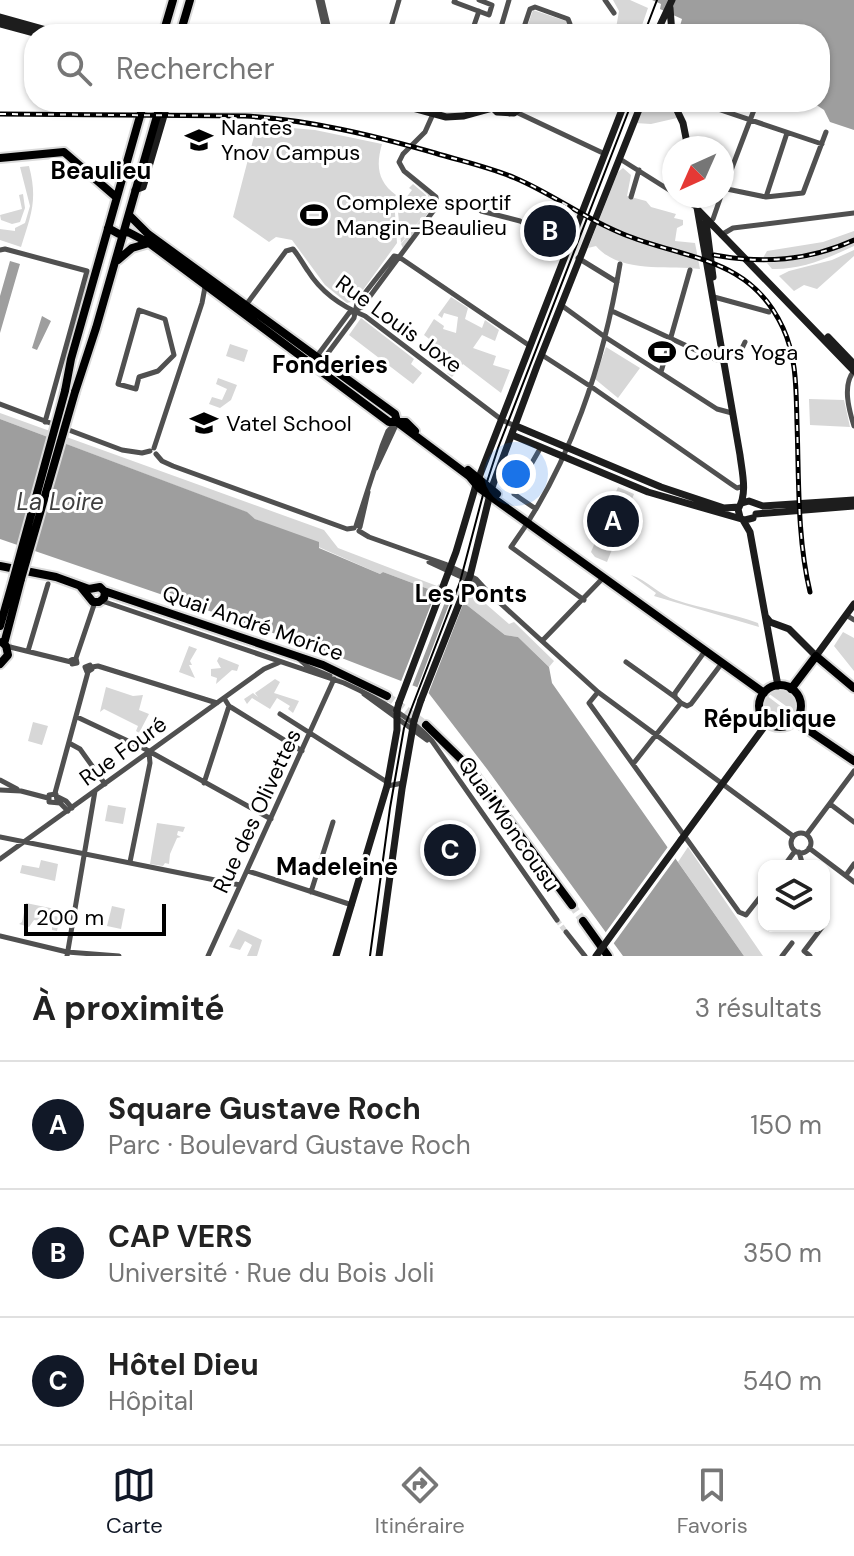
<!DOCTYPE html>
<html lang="fr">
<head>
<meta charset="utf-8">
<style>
  body { margin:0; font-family:"DM Sans",sans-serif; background:#f2f2f2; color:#222 }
  .controls { position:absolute; right:24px; bottom:24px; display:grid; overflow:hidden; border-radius:16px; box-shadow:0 2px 6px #0004 }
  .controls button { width:72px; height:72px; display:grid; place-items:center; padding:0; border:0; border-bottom:2px solid #e0e0e0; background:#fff; color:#222; font:40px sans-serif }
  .compass { position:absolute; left:662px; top:136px; width:72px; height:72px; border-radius:50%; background:#fff; box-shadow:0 2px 6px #0004; rotate:225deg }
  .scale { position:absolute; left:24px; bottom:20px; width:142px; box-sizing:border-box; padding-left:8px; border:4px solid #000; border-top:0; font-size:22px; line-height:28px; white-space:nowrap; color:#000; -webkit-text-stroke:6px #fff; paint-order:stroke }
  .you { position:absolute; left:516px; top:474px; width:28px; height:28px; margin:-20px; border:6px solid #fff; border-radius:50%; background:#1a73e8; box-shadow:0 0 0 12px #1a73e833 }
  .badge { display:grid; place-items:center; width:52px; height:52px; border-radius:50%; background:#111827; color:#fff; font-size:26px; font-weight:700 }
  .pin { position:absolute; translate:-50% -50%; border:4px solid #fff; box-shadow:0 2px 8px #0006 }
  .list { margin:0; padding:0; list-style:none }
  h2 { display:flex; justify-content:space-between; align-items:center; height:104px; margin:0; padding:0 32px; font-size:34px }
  h2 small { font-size:26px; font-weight:400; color:#767676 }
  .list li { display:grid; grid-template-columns:52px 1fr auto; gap:24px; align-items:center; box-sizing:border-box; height:128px; padding:0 32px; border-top:2px solid #e0e0e0 }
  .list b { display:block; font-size:30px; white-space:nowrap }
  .list p { margin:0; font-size:26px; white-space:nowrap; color:#767676 }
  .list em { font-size:26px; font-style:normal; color:#767676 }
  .icon { flex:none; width:44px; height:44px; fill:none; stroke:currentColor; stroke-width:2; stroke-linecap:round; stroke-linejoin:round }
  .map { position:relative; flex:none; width:854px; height:956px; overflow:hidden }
  .search { position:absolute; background:#fff; box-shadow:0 2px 6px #0004; left:24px; right:24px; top:24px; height:88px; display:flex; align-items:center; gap:20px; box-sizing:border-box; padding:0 28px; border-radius:32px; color:#767676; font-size:30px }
  .sheet { height:488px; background:#fff }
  nav { display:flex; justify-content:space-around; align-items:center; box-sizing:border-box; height:112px; border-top:2px solid #e0e0e0; background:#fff; font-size:22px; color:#767676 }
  nav a { display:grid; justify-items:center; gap:4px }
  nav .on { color:#111827 }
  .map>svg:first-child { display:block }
</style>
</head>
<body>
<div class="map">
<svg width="854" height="956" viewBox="0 0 854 956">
  <rect width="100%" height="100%" fill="#fff"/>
  <path fill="#d7d7d7" d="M613,0H630L648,8L639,34H615L619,11Z
    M533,10L566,21L568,24L565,34C552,34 537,37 527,27Z
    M646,102H668L677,118L651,124L635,123Z
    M257,125L315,130L382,144C376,165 377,181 396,195L394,198L397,243L355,301L347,303L325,285L292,240L276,237L269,242L233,217Z
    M29,166C38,200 31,215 21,247L0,240V229L15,231V228L25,223L30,206L20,167Z
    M623,168L631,175L627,196L646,201L651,207L676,214L674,218L683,220V225L677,228L675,241L695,243L700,269C668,265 620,274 596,246L588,248L618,172Z
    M414,183L432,197L435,203L403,248L401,244L429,209L401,243L397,202L402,203L412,190L409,188L413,184L426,195L428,205V195Z
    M23,194L25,208L20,222L12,224L1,220L0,215L22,209L19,195Z
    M854,231V237C826,251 794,260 763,258L767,251L823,242Z
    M854,242V246C829,258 800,270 772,269L767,263L810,258Z
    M854,250V256L817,289L804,285L794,291L779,276L789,271L832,260Z
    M451,297L468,308L465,319L482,328L485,320L499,330L495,341L482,335L473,348L496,356L493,365L510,370L501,393L463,364L452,377L447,373L451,370L448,367L454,358L424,335L434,319L444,326L443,329L456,333L458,317L444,313L442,318L438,315Z
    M361,318L414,359L411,364L422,373L413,384L349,335Z
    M230,344L248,350L244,362L226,356Z
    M606,347L640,368L618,398L595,379Z
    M218,378L237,385L231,400L220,408L209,404L212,397L222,400L227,389L216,384Z
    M809,399L844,400L850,427L810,425Z
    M0,413L324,530L338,548L437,586L439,584L467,593L471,591L509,624L514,622L554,661L549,667L518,637L505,635L463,602L383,572L380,574L255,519L246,512L0,419Z
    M618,487L634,494L607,562L595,557L591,552Z
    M631,575C647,580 659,595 676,600C703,609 731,613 758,623L759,627L654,596L656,593Z
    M843,632L854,638V671L834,646Z
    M189,646L197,649L190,661L192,665H189L195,678L179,672Z
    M219,657L239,665L237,671L232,670L216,684L217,678L211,676V669L221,668L217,661Z
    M275,679L280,682L274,693L299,701L293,713L288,709L290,706L277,698L270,709L252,698L247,704L244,699L253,693L258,697L255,693Z
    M106,687L133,696L143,695L139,710L149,714L139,733L136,731L138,726L104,709L100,712Z
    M781,689L793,695L798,707L797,714L768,693Z
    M766,695L795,717L784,724L771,722L762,708Z
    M33,722L48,726L42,745L28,741Z
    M108,805L126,808L123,824L105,821Z
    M157,823L185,827L183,832L178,831L177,835L181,837L177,838L170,854L169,864L165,863L163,866L150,864Z
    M688,847L763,956H744L678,862Z
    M41,860L58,864L55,881L20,873L22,865L39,868Z
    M26,903L55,909L54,916L60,917L57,931L52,930V923L34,920L29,927L19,924L22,922Z
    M112,906L125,909L121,929L107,926Z
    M238,929L262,940L257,956H247L252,945L245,941L240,950L229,947Z"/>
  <path fill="#9e9e9e" d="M652,0H854V130L830,122L824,110L812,102H820V34H698L680,26L682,19L660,9L661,4Z
    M10,261L20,264L0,333V296Z
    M42,316L51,321L37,350L32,348Z
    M0,419L247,512L255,519L319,542V548L380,574L383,572L463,602L505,635L518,637L549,667L552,683L744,956H623L487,769L427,691L308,645L0,539Z"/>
  <path fill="#fff" d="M438,587L449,592L411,689L400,684Z
    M453,594L465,599L427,697L416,691Z
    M670,844L678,855L611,947L603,936Z"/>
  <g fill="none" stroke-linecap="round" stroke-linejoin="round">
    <path stroke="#d9d9d9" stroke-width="5" stroke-dasharray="5 2.5" stroke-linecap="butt" d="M557,920L566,932"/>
    <path stroke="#d9d9d9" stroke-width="8" stroke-dasharray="8 4" stroke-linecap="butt" d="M387,696L426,725
      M572,905L583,921"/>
    <g stroke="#dbdbdb" stroke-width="12">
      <path id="primary" d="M163,34L173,0
        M180,34L190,0
        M0,158L64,152L116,197
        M129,215L148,234L395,414L397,422H406L415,431
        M108,228L119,234L128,232L149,243L389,422H397L469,476L479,488L764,693
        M118,260L132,248L149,243
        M65,391L71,359L144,102
        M75,392L96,328L161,102
        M468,470L497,494
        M0,566L56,577L89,589L100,587L105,592L104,598L99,602H93L80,586
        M104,591L323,665L387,696
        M0,626L14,577
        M4,644L21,579
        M0,664L8,655L6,646L2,642
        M759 706a21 21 0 1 1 42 0a21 21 0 1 1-42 0Z
        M791,689L816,656L854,688
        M795,721L854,761
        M426,725L470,768L572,905
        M583,921L608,956"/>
    </g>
    <path stroke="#505050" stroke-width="5" d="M318,0L326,34
      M322,0L330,34
      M455,0L454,2L489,15L492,5L479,0
      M605,0L614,13
      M389,34L399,0
      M471,34L479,11
      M499,34L509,0
      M534,34L524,27L530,9L535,7L568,19L570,24L567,34
      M697,102L822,144
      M516,112L605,154
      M620,159L674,193
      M722,188L766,197L803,193L826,132
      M722,194L757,102
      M678,196L697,208
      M631,197L639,170
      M766,197L787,133
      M481,211L520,221L567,251
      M713,219L721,196
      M721,235L733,228L854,213
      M0,250L5,249L87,271
      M399,257L530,346
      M578,258L617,282
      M714,297L769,312
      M246,305L286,251L293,249C299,256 303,264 308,271C321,292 343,307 365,316L502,420L515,426
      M561,305L605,337L717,409L732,413
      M139,310L165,319L174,355L158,371L139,377L136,389L118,384Z
      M612,311L717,360H723
      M722,350L738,357L745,342
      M542,355L593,388L731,484L737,488L744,486
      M317,356L349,313L362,307L437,206L436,197L404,171L399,162L403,154L425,132L433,114
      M322,361L354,318L357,303L394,256L399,257
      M854,371C842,385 849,410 854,426
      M661,372L690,270
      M0,404L122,450L142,453L150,451
      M45,422L87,271
      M154,448L202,303L205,287
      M156,454L162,461L173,466L347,529L354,528
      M376,468L397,423
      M536,509L514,494L541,447
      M356,526L382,446L388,431L395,424
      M360,527L368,492
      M359,531L369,537L445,564L476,579L488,592L598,692L793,836
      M429,562L483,587
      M584,600L511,547C570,466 604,362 620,264
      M102,601L344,683C375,697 409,715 432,741L557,920
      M846,615L854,620
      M542,641L603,578
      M6,646L71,662
      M28,651L48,584
      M76,658L95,602
      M76,658L77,663L72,664L71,660Z
      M298,658L308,667L330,676
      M626,662L675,697
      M90,665L92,669L87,672L85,667Z
      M92,667L98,666L217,703
      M598,692L589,703L739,912L746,915L764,892
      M364,694L427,740
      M224,698L229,706L302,751
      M681,703L675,697V693L705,651
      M681,703L687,706L691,704L722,663
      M280,714L387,782
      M77,717L145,749L271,819
      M69,743L80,749L105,784
      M633,764L681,703
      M0,780L17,789
      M204,783L229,706
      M387,786L403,783
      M0,790L21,791L48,798
      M55,793L88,672
      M58,797L66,801L72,808
      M57,801L56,794L49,795V802L60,803L68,811
      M830,804L854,822
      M791 843a10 10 0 1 1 20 0a10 10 0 1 1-20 0Z
      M807,834L854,771
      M0,837L240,885
      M809,848L854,882
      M799,852L803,866
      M0,859L264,669L278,663
      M130,862L150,763L149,753
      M784,866L795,851
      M248,871L352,905
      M846,875L854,864
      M311,892L333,822
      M566,932L585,956
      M0,936L67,952L119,956
      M67,956L95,791
      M208,956L334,679
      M782,956L792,943
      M810,956L804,951L823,926"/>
    <path stroke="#1d1d1d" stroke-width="7" d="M670,8L672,34
      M0,17L61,34
      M0,24L38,34
      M656,34L672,0
      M391,102L446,117L464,116L493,108L497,112L514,113L519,109L518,104L521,102
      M509,102L507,108L510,113
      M673,102L683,123L688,148
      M677,107L683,108L688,102
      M135,190L143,187L168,102
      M695,196L740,455C742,472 748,494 738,509L740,517
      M698,210L854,371
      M706,222L713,277
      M828,337L854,364
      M516,426L661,487L724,508L739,507
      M512,435L648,492L745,520L753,518
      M742,503L749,501L763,506L854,500
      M756,514L854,506
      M743,520L750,532L778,686
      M766,617L770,622L789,629L816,656L854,604
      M421,700L470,576L491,490L537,366L642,102
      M399,703L456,552L476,485L625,102
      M681,840L767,723
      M336,956L387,786L397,730V710
      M379,956L402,789L414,721"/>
    <use href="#primary" stroke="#000" stroke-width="8"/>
    <path stroke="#000" stroke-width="2" d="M644,34L657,0
      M370,956L390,808L404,728L460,582L484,491L498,448L632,102"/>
    <g stroke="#000" stroke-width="5">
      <path id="rail" d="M0,114L245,116C310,120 372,135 435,153C461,161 489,167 515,178C553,194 585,219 623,234C686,260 750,256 783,328C797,358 796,391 797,423C799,479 797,537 810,592
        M714,255C763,264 808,261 854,240"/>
    </g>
    <use href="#rail" stroke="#fff" stroke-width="2" stroke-dasharray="6" stroke-linecap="butt"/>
    <g stroke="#dbdbdb" stroke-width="12" stroke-linecap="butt">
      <path id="primary-bridge" d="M14,577L65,391
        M21,579L75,392"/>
    </g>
    <path stroke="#1d1d1d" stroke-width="7" d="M397,710L399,703
      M414,721L421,700
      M596,956L681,840"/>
    <use href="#primary-bridge" stroke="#000" stroke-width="8"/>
  </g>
  <defs>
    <g id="university-bare" transform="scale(2.16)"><path d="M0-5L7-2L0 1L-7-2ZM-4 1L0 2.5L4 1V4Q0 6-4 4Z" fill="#000" stroke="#fff" stroke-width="2.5" paint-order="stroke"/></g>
    <g id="stadium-bare" transform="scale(2.16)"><path d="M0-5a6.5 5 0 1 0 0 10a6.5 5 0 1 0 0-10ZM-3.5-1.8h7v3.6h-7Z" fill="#000" stroke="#fff" stroke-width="2.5" paint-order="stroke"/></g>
  </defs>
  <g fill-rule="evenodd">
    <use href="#university-bare" x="199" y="140"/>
    <use href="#stadium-bare" x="314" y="215"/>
    <use href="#stadium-bare" x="662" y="352"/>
    <use href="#university-bare" x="204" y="423"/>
  </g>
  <g text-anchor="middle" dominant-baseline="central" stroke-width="6" stroke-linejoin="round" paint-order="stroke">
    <g font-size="22" fill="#000" stroke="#fff" text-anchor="start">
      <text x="221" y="127">Nantes<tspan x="221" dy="25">Ynov Campus</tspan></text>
      <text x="336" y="202">Complexe sportif<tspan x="336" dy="25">Mangin-Beaulieu</tspan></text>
      <text x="684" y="352">Cours Yoga</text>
      <text x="226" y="423">Vatel School</text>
    </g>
    <g font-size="22" fill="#000" stroke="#fff">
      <text transform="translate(399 324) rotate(36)">Rue Louis Joxe</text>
      <text transform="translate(253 623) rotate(19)">Quai André Morice</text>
      <text transform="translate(123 751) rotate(-36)">Rue Fouré</text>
      <text transform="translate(257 811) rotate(-65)">Rue des Olivettes</text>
      <text transform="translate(509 824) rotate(55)">Quai Moncousu</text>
    </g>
    <g font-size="24" font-weight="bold" fill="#000" stroke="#fff">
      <text x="101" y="170">Beaulieu</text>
      <text x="330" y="364">Fonderies</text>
      <text x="471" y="593">Les Ponts</text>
      <text x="770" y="718">République</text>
      <text x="337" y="866">Madeleine</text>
    </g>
    <g font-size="24" font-style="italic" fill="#3f3f3f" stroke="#fff">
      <text x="60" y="501">La Loire</text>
    </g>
  </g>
</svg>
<div class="controls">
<button><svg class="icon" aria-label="layers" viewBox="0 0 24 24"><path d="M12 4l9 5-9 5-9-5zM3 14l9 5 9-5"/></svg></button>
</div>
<svg class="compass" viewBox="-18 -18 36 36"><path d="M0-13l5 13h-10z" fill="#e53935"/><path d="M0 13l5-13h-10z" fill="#767676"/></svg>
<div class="scale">200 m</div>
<div class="you"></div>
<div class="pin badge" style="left:613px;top:521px">A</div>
<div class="pin badge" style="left:550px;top:231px">B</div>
<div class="pin badge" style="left:450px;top:850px">C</div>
<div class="search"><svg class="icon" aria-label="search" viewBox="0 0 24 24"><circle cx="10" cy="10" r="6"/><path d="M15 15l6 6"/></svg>Rechercher</div>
</div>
<section class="sheet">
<h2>À proximité<small>3 résultats</small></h2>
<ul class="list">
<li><span class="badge">A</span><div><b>Square Gustave Roch</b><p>Parc · Boulevard Gustave Roch</p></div><em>150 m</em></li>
<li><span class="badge">B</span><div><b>CAP VERS</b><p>Université · Rue du Bois Joli</p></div><em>350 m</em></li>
<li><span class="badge">C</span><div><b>Hôtel Dieu</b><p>Hôpital</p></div><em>540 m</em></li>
</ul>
</section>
<nav>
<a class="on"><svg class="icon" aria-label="map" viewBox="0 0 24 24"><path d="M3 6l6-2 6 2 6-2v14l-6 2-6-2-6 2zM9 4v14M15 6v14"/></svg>Carte</a>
<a><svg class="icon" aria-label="directions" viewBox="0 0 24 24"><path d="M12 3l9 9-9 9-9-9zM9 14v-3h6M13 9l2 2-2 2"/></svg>Itinéraire</a>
<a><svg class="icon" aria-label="saved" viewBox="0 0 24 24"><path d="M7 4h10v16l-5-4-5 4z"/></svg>Favoris</a>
</nav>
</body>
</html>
